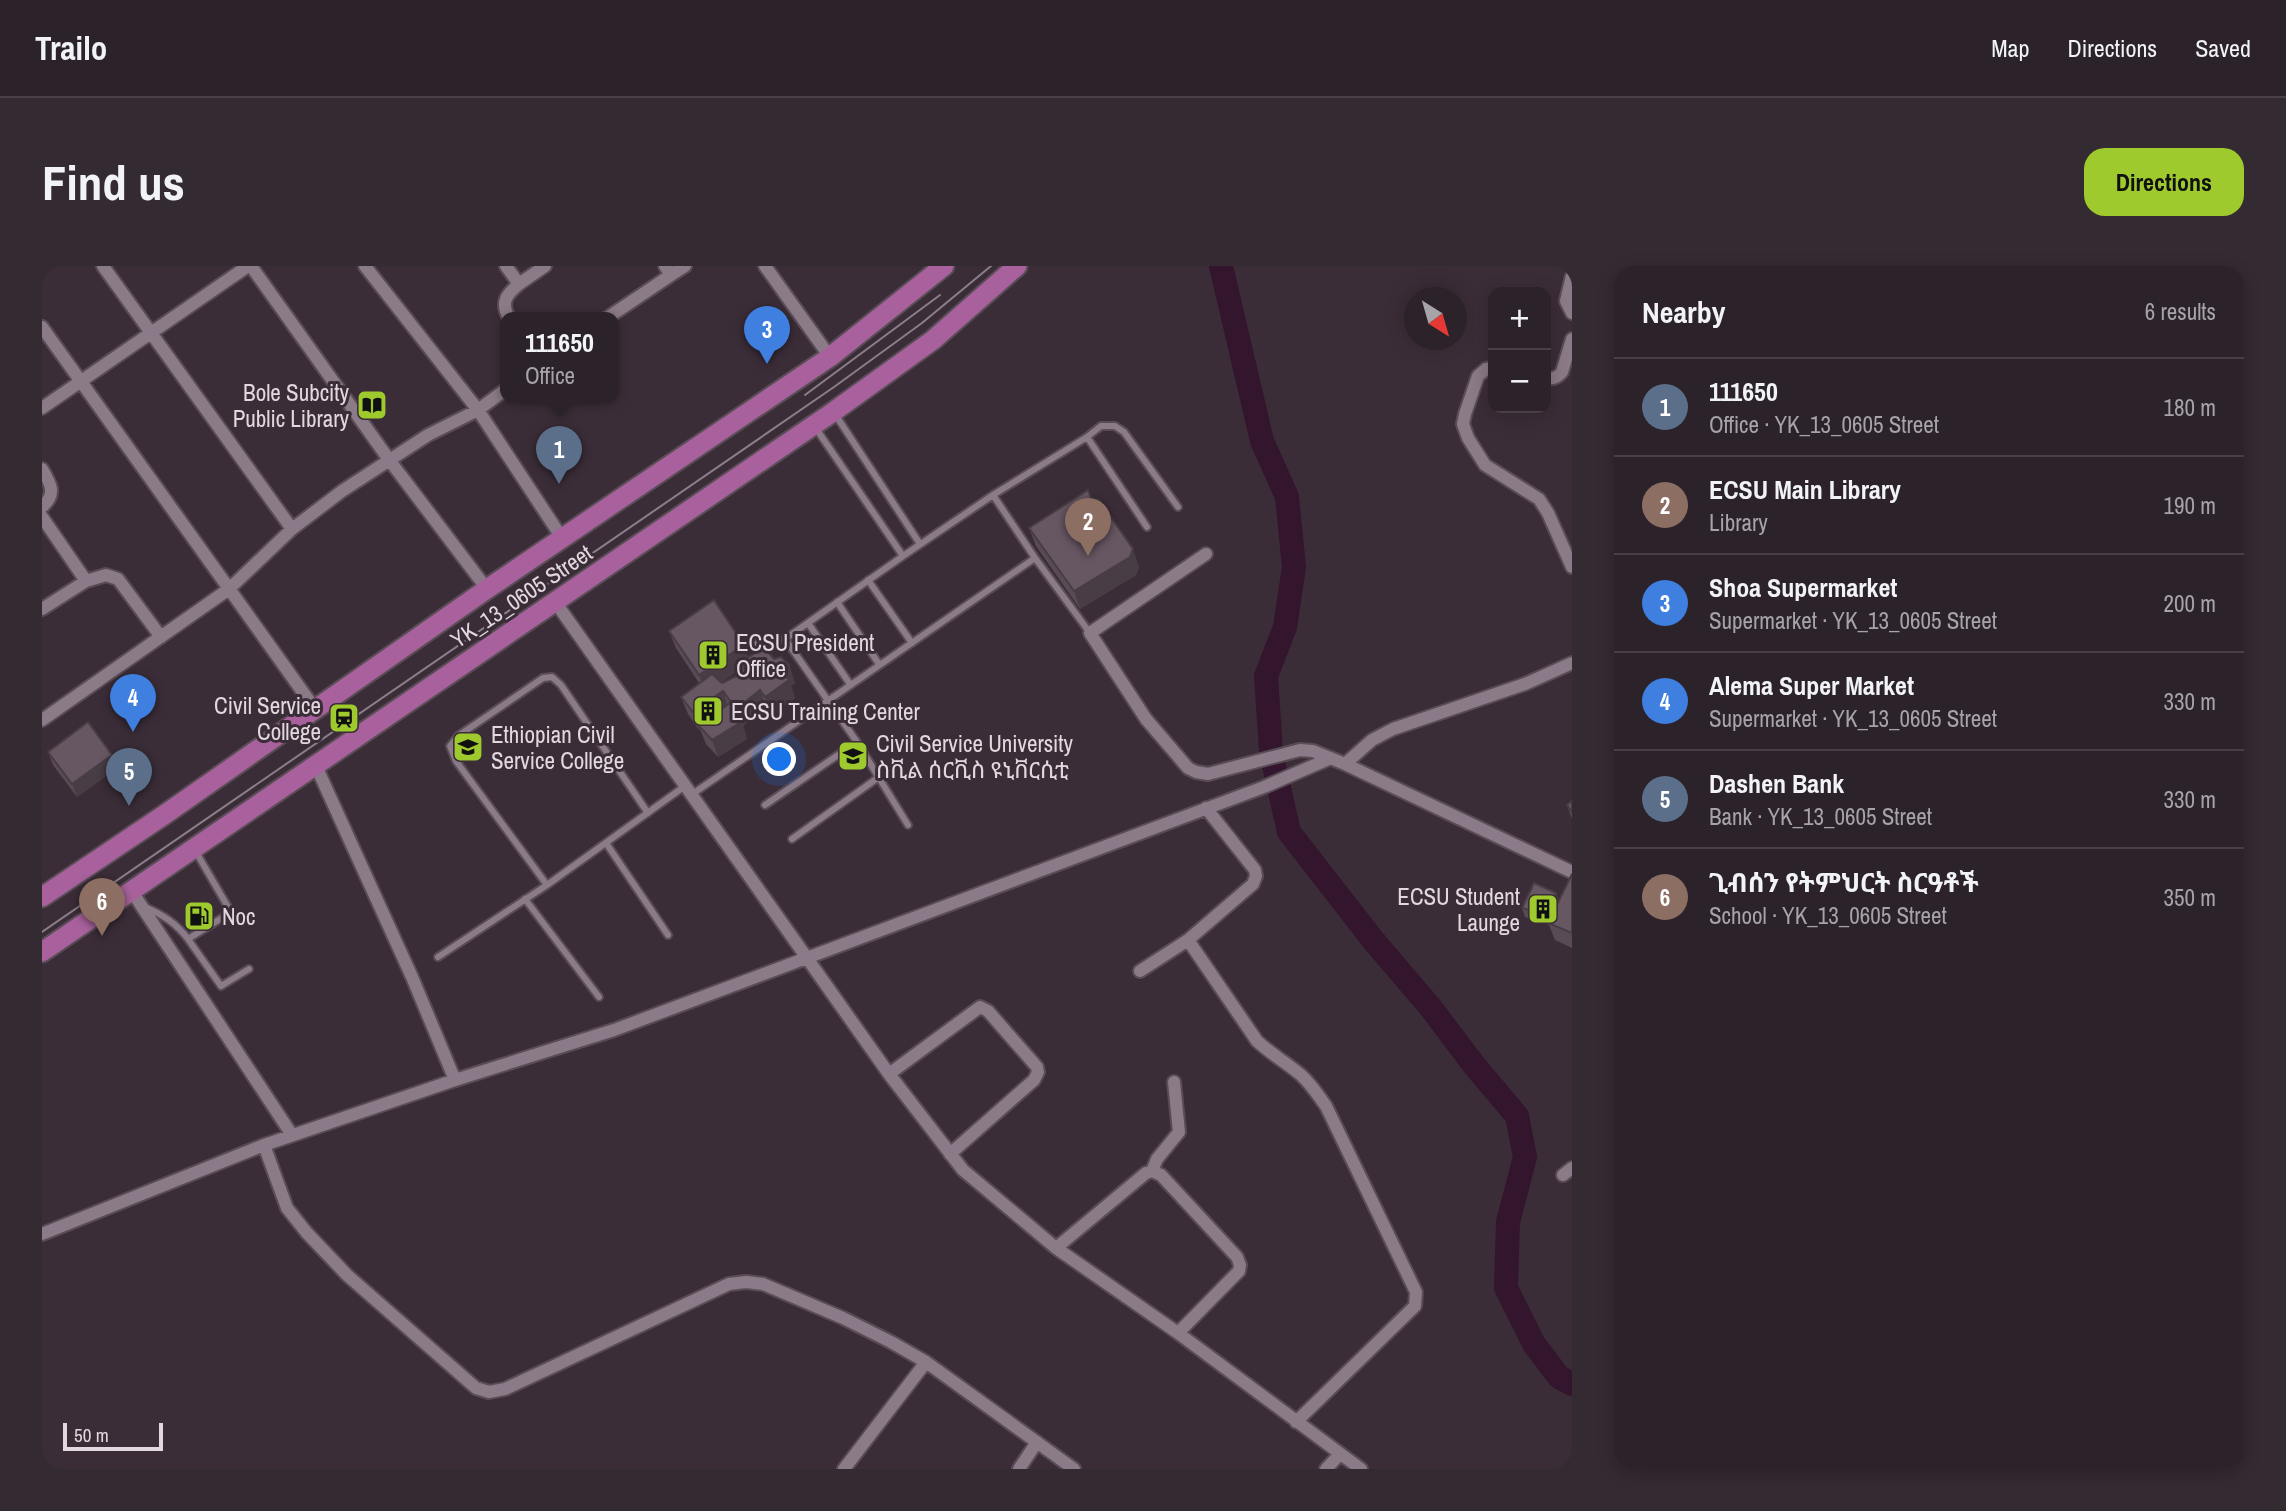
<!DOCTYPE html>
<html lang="en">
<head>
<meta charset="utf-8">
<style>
  body { margin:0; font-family:"Archivo Narrow","Noto Sans Ethiopic",sans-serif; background:#342a32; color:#f1f3f6 }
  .controls { position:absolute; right:21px; top:21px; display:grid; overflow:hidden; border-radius:14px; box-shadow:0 4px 18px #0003 }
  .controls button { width:63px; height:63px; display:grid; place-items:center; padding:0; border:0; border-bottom:2px solid #483f47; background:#2c222a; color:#f1f3f6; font:35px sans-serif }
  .compass { position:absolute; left:1362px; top:21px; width:63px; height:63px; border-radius:50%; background:#2c222a; box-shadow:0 4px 18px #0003; rotate:143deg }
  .scale { position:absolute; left:21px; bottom:18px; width:100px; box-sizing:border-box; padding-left:7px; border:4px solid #e2d9e0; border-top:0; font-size:19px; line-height:24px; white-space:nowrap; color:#e2d9e0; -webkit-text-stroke:5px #3b2d38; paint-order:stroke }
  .you { position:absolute; left:738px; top:494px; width:24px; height:24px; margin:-18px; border:5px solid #fff; border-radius:50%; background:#1a73e8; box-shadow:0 0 0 10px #1a73e833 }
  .badge { display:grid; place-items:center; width:46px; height:46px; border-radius:50%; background:#9fca2d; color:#fff; font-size:23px; font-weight:700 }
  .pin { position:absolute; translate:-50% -58px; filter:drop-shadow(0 2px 4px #0008) }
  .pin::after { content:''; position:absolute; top:37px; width:24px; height:21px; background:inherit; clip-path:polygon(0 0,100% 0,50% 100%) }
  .popup { position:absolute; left:458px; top:46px; width:119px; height:91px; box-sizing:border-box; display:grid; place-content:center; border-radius:14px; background:#2c222a; filter:drop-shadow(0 2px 5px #0005); font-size:23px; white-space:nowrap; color:#a6a4a8 }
  .popup b { font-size:26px; color:#f1f3f6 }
  .popup::after { content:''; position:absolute; left:50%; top:100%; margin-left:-14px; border:14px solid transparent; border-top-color:#2c222a }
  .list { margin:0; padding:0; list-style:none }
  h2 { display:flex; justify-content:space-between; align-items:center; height:91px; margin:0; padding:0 28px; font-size:30px }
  h2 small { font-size:23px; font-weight:400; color:#a6a4a8 }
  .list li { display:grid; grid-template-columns:46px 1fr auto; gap:21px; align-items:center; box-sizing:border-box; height:98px; padding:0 28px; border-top:2px solid #483f47 }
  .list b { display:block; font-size:26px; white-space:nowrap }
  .list p { margin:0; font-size:23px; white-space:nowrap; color:#a6a4a8 }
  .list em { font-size:23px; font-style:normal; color:#a6a4a8 }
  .map { position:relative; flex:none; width:1530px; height:1203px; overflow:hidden; border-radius:21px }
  header { display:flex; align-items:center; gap:42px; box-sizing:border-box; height:98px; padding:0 35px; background:#2c222a; border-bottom:2px solid #483f47 }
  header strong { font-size:33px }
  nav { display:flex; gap:38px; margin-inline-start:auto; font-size:24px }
  .intro { display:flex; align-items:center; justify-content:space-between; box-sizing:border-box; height:168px; padding:0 42px }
  h1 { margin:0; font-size:49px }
  .button { padding:18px 32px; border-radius:21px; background:#9fca2d; color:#111; font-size:24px; font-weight:700 }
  main { display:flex; gap:42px; padding:0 42px }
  aside { flex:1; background:#2c222a; border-radius:21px; box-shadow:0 4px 18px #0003 }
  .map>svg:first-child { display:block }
</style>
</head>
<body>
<header>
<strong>Trailo</strong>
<nav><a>Map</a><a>Directions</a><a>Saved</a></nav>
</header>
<div class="intro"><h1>Find us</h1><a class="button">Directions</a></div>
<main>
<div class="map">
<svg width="1530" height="1203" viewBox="0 0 1530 1203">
  <rect width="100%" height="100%" fill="#3b2d38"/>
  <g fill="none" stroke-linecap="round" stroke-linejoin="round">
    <path stroke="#34152e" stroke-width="24" d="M1179,0L1220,175L1245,231L1252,301L1243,361L1224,410L1229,486L1247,566L1331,674L1389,742L1432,799L1475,850L1483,891L1466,956L1464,1022L1492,1078L1517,1111L1530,1118"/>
    <g stroke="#584c55" stroke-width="10">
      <path id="service" d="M793,148L878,278
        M773,161L861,290
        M1045,171L1105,261
        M951,229L993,292L1048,367
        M826,314L870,377
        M795,336L837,398
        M766,357L808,418
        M743,373L815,476L866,559
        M714,378L732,376L743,373L861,290L951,229L1045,171L1059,160H1073L1082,166L1136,241
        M649,529L993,292
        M723,539L815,476
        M750,573L837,511
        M564,577L626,669
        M505,619L414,495L408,480L416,470L501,412L510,411L519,419L606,547
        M483,633L557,731
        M103,641C121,649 134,657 146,673L183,650L186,641L154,586
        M146,673L179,720L207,703
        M396,691L505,619L643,520"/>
    </g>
    <g stroke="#584c55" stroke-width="16">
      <path id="minor" d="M61,0L250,263
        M209,0L348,195L445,323
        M323,0L436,144L463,124
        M464,0L477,18C465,28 458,36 467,52
        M623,0L629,9L643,0
        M723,0L788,91
        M1530,10L1524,35L1530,47
        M477,18L503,0
        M565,52L629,9
        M0,61L273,443
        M1451,102L1444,103L1436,110L1423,148L1421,158L1426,172L1443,199L1497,233L1506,247L1530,301
        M1504,112C1511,113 1515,112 1520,106L1530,73
        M0,142L206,0
        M0,203C9,218 15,228 0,241
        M0,251L44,315
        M1164,288L1048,367L1104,453L1146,502L1154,506L1166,508L1258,484L1271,485L1303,498L1530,606
        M514,337L847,808L921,904L1014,982L1136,1067L1319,1203
        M0,343L44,315L64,309L76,313L119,371
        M0,454L187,323L250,263L300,225L386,169L436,144L520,272
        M1303,498L1330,474L1351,463L1483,418L1530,397
        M274,500L370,711L413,814
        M1164,542L1213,604L1214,610L1211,618L1146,674L1215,775C1229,788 1245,797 1259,809C1269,818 1276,829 1284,840L1374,1026L1373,1040L1254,1156
        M89,624L250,869
        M1098,705L1146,674
        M847,808L938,741L946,745L995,801L996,806L992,814L908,888
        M222,879L245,942L265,967L305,1009L434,1122L447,1126L463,1123L687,1018L704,1016L721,1018L801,1052L849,1076L884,1096L1032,1203
        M1110,905L1115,893L1137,866L1132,816
        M1521,909L1530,902
        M0,968L222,879L413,814L572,764L1222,521L1289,492
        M1014,982L1104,907L1110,905L1119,909L1195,991L1198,999L1197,1005L1136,1067
        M802,1203L884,1096
        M977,1203L995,1176
        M1284,1203L1298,1188"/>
    </g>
    <g stroke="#584c55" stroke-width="23">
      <path id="primary" d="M0,631L122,549L445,323L788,91L902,0
        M0,686L791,146L891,74L975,0"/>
    </g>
    <use href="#service" stroke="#8b7a87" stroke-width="6"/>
    <use href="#minor" stroke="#8b7a87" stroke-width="12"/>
    <use href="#primary" stroke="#a8619c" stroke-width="19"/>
    <path stroke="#8a7f88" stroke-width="2" d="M763,129L898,29
      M0,666L792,121L880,57L949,0"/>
  </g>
  <path fill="#594b55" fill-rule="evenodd" d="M1049,233L1097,301L1094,309L1038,343L994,280L987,262Z
    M627,365L706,391L732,393L747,399L753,417L749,420L753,432L730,448L724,441L701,460L705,473L676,491L664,478L658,463L657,464L646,448L639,431L657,417L634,382ZM700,402L701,407L680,417L679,416Z
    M6,486L75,502L35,531L11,499Z
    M1530,535V553L1525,539Z
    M1530,608V682L1513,674L1507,659L1483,651L1480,642L1517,635Z"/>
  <path fill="#483d45" d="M1091,283L1097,301L1094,309L1038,343L1032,325Z
    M702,379L708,396L698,397L700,402L663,426L657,409Z
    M747,399L753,417L749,420L753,432L730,448L723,431L740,405Z
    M718,424L724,441L701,460L694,443Z
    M681,425L687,443L657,460L658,463L657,464L651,446Z
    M699,456L705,473L676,491L670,474Z
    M70,489L75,502L35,531L30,518Z
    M1514,627L1517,636L1509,659L1506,650Z"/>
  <path fill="#675763" stroke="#483d45" stroke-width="2" d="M1046,224L1049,232L1057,234L1091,283L1088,291L1032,325L987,262Z
    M672,334L702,379L657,409L627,365Z
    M722,381L732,393L739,391L747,399L740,405L747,414L723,431L718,424L694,443L699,456L670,474L657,460L689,436L681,425L651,446L639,431L670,408L680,417L705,405L698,397Z
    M46,456L70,489L30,518L6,486Z
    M1530,535V546L1525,539Z
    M1530,608V667L1506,657Z
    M1492,617L1514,627L1506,650L1480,642Z"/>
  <defs>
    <g id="library-square" transform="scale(1.575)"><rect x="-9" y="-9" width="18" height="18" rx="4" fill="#9fca2d" stroke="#3b2d38"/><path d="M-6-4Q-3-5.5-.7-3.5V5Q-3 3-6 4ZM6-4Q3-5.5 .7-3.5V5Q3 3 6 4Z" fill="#111"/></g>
    <g id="building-square" transform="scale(1.575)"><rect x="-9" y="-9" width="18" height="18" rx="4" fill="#9fca2d" stroke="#3b2d38"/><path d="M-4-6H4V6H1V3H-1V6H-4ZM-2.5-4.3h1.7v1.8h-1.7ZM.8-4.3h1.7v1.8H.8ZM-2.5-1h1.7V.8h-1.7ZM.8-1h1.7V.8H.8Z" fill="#111"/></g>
    <g id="station-square" transform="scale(1.575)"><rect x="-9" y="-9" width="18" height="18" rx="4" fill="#9fca2d" stroke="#3b2d38"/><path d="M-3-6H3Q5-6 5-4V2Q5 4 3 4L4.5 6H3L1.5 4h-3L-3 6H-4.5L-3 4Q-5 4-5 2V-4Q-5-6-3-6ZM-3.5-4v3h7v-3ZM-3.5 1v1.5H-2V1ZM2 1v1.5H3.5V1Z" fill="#111"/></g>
    <g id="university-square" transform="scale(1.575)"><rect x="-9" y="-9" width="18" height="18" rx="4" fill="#9fca2d" stroke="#3b2d38"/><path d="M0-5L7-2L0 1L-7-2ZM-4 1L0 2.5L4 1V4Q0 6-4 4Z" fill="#111"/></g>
    <g id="school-square" transform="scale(1.575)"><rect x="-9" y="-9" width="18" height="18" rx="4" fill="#9fca2d" stroke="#3b2d38"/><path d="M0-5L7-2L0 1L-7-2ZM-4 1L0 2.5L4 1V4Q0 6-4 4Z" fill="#111"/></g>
    <g id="fuel-square" transform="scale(1.575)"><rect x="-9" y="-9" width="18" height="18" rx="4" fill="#9fca2d" stroke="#3b2d38"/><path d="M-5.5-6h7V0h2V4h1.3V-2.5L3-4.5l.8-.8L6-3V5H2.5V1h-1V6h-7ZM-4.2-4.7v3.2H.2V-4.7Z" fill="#111"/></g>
  </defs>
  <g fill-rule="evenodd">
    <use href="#library-square" x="330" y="139"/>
    <use href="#building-square" x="671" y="389"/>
    <use href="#building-square" x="666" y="445"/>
    <use href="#station-square" x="302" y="452"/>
    <use href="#university-square" x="426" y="481"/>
    <use href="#school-square" x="811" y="490"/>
    <use href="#building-square" x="1501" y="643"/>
    <use href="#fuel-square" x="157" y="650"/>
  </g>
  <g text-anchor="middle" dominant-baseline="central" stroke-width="6" stroke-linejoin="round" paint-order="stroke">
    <g font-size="23" fill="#e2d9e0" stroke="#3b2d38" text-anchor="start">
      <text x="307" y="126" text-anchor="end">Bole Subcity<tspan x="307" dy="26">Public Library</tspan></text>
      <text x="694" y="376">ECSU President<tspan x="694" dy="26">Office</tspan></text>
      <text x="279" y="439" text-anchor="end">Civil Service<tspan x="279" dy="26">College</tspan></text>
      <text x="689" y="445">ECSU Training Center</text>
      <text x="449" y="468">Ethiopian Civil<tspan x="449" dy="26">Service College</tspan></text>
      <text x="834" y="477">Civil Service University<tspan x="834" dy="26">ስቪል ሰርቪስ ዩኒቨርሲቲ</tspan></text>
      <text x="1478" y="630" text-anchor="end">ECSU Student<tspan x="1478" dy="26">Launge</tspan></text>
      <text x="180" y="650">Noc</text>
    </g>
    <g font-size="23" fill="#e2d9e0" stroke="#3b2d38">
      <text transform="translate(479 330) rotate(-34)">YK_13_0605 Street</text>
    </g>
  </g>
</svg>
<div class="controls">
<button>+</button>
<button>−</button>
</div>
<svg class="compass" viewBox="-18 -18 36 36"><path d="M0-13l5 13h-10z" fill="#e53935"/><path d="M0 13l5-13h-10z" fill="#a6a4a8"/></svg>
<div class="scale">50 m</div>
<div class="you"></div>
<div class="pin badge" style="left:517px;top:218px;background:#5c6f8a">1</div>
<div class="popup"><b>111650</b>Office</div>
<div class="pin badge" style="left:1046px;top:290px;background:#8d6e63">2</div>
<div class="pin badge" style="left:725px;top:98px;background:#3f7fe0">3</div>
<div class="pin badge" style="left:91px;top:466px;background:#3f7fe0">4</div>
<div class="pin badge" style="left:87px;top:540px;background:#5c6f8a">5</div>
<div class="pin badge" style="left:60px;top:670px;background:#8d6e63">6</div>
</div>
<aside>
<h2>Nearby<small>6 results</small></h2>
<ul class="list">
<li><span class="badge" style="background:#5c6f8a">1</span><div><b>111650</b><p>Office · YK_13_0605 Street</p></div><em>180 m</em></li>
<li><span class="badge" style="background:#8d6e63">2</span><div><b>ECSU Main Library</b><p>Library</p></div><em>190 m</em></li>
<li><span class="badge" style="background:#3f7fe0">3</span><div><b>Shoa Supermarket</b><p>Supermarket · YK_13_0605 Street</p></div><em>200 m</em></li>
<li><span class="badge" style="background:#3f7fe0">4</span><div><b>Alema Super Market</b><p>Supermarket · YK_13_0605 Street</p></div><em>330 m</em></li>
<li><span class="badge" style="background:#5c6f8a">5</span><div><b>Dashen Bank</b><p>Bank · YK_13_0605 Street</p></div><em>330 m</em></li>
<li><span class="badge" style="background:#8d6e63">6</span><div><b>ጊብሰን የትምህርት ስርዓቶች</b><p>School · YK_13_0605 Street</p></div><em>350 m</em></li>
</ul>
</aside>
</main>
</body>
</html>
